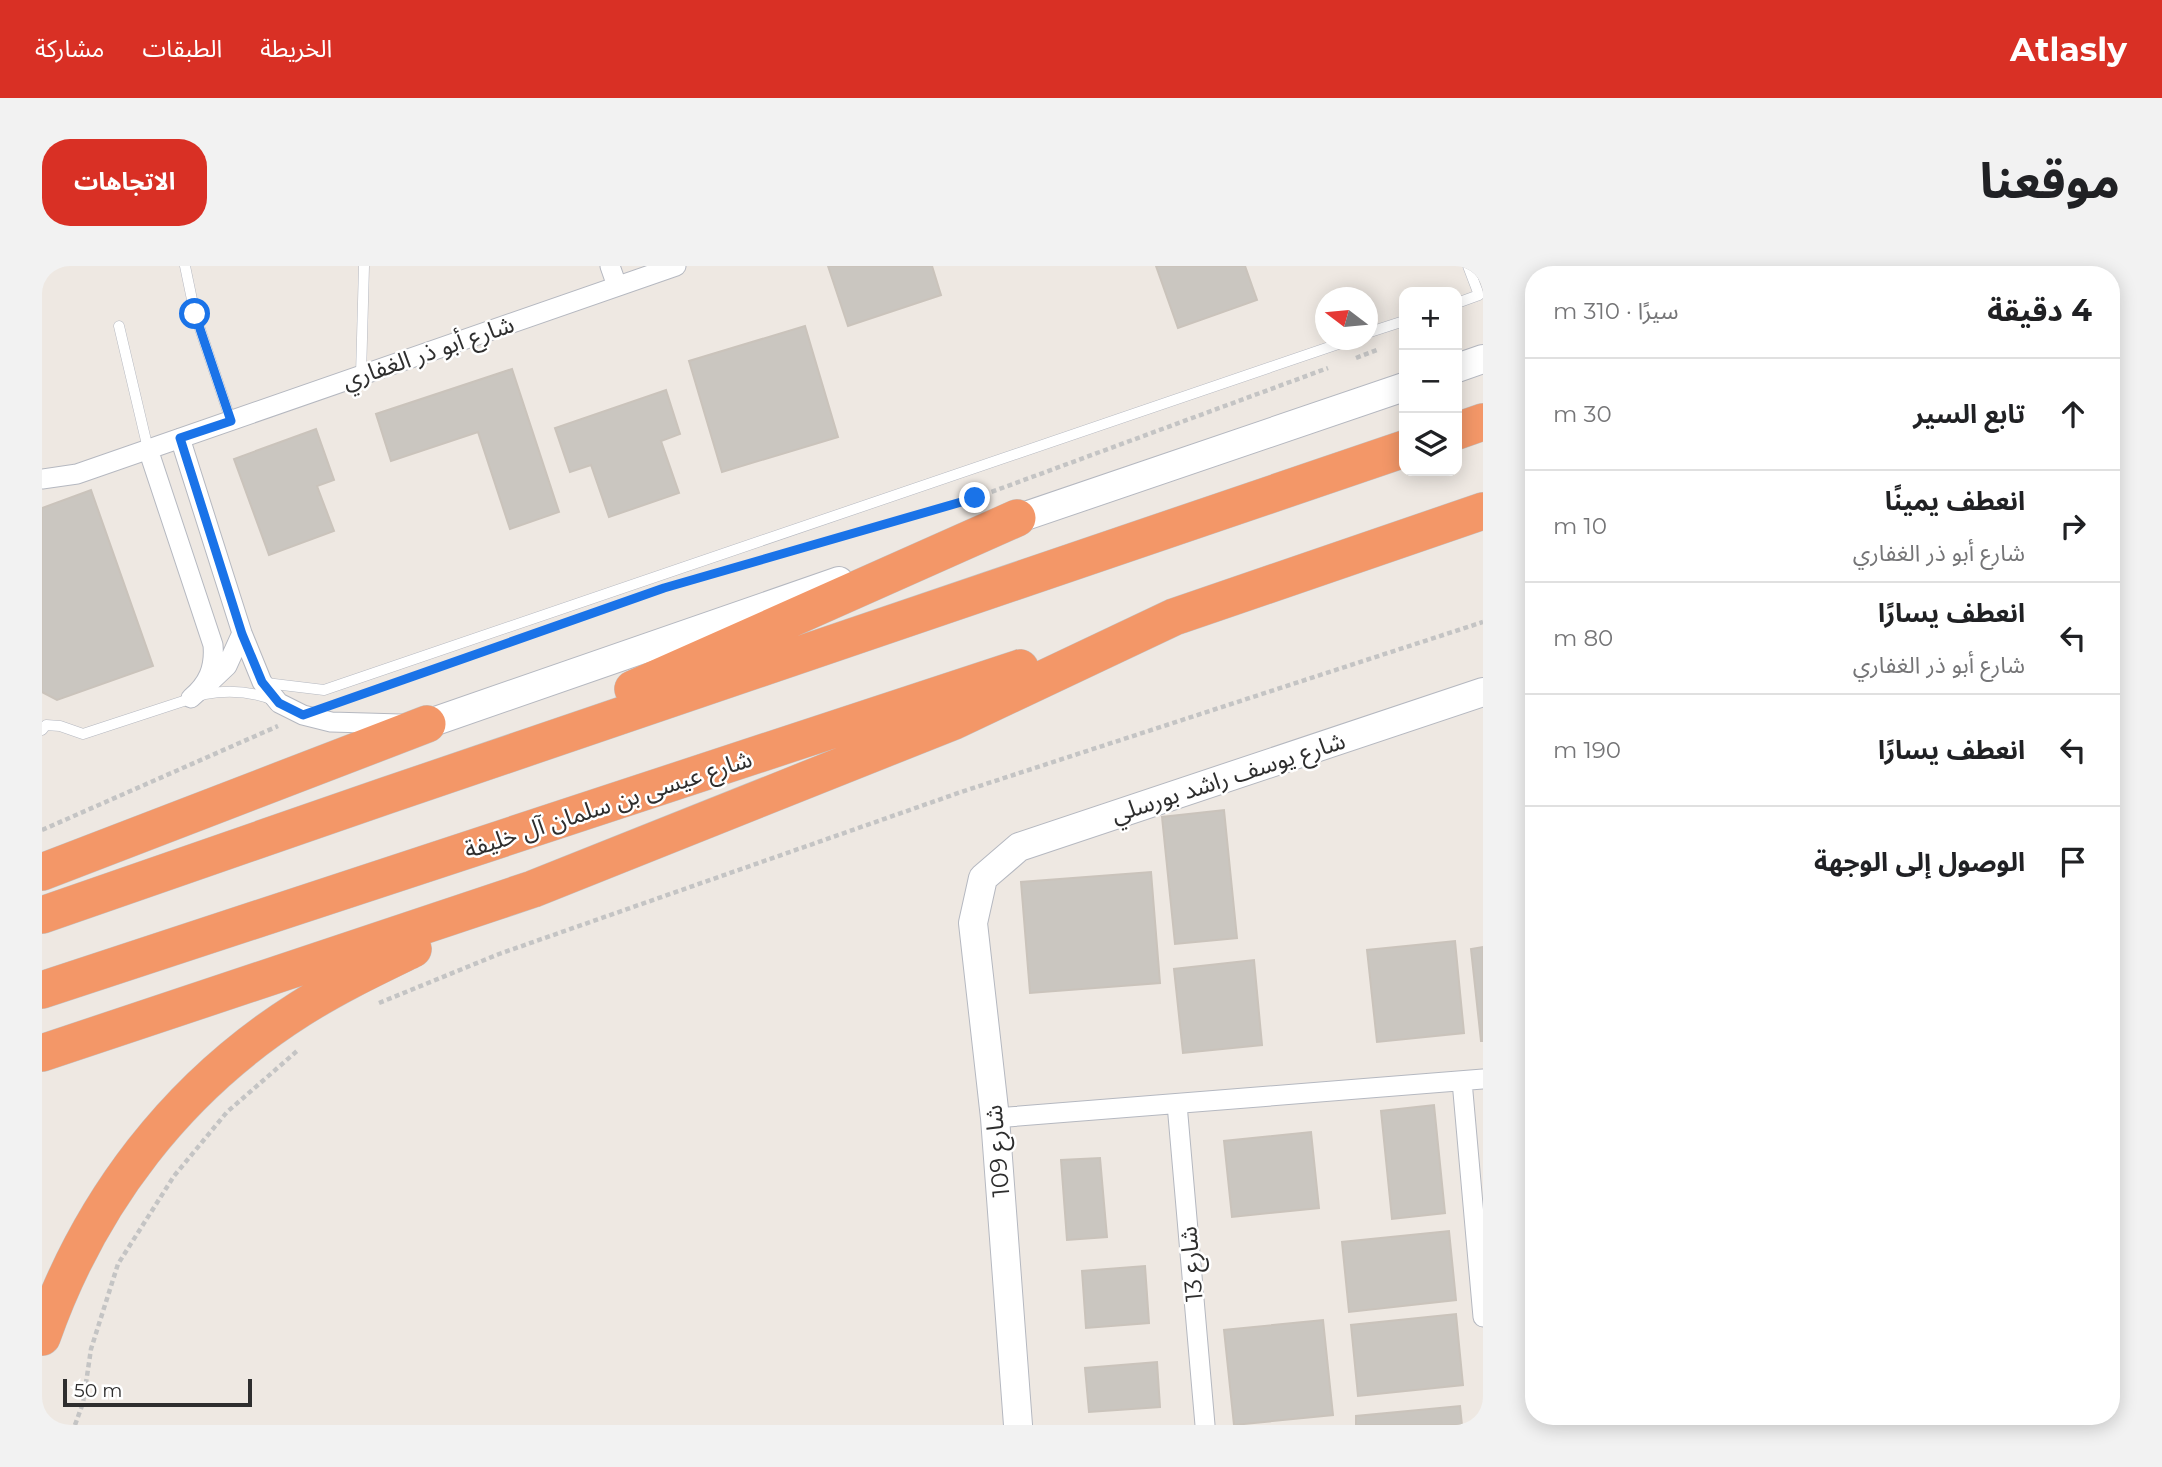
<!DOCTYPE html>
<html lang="ar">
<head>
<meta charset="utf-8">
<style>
  body { margin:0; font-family:Montserrat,"Noto Sans Arabic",sans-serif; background:#f2f2f2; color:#202124; direction:rtl }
  .controls { position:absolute; right:21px; top:21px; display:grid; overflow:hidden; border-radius:14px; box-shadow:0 4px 18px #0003 }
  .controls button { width:63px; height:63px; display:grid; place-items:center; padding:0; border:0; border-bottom:2px solid #e0e0e0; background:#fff; color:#202124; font:35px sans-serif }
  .compass { position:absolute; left:1273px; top:21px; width:63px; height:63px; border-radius:50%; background:#fff; box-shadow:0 4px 18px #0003; rotate:286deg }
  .scale { position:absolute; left:21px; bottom:18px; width:189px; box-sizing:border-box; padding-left:7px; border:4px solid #2e2e2e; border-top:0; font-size:19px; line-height:24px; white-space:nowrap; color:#2e2e2e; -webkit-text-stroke:5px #fff; paint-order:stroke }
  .stop { position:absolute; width:21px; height:21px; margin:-16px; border:5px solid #1a73e8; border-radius:50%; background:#fff }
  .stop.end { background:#1a73e8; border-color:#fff; box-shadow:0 2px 7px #0008 }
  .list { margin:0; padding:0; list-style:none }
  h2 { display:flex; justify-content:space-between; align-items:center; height:91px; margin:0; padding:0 28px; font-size:30px }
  h2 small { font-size:23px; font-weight:400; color:#757577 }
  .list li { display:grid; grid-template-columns:46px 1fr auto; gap:21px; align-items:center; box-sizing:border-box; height:112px; padding:0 28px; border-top:2px solid #e0e0e0 }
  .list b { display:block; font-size:26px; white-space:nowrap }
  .list p { margin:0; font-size:23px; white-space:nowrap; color:#757577 }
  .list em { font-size:23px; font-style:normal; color:#757577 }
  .icon { flex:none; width:38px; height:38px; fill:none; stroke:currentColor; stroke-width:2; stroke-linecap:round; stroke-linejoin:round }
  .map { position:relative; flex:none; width:1441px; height:1159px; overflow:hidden; direction:ltr; border-radius:28px }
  header { display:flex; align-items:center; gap:42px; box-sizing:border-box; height:98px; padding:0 35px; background:#d93025; color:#fff }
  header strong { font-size:33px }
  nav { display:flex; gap:38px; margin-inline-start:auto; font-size:24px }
  .intro { display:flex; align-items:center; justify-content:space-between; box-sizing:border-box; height:168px; padding:0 42px }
  h1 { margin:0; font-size:49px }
  .button { padding:18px 32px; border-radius:28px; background:#d93025; color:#fff; font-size:24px; font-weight:700 }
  main { display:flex; gap:42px; padding:0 42px }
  aside { flex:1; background:#fff; border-radius:28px; box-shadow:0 4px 18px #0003 }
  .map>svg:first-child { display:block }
</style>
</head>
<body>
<header>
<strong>Atlasly</strong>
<nav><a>الخريطة</a><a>الطبقات</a><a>مشاركة</a></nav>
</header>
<div class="intro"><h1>موقعنا</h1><a class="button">الاتجاهات</a></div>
<main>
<aside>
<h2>4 دقيقة<small>سيرًا · 310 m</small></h2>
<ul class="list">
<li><svg class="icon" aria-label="ahead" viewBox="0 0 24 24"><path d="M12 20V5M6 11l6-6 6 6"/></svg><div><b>تابع السير</b></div><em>30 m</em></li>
<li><svg class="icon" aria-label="right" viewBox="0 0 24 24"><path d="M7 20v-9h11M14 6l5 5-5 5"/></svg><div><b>انعطف يمينًا</b><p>شارع أبو ذر الغفاري</p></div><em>10 m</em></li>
<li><svg class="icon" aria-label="left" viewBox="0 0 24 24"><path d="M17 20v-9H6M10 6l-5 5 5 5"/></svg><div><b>انعطف يسارًا</b><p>شارع أبو ذر الغفاري</p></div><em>80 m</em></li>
<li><svg class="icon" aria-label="left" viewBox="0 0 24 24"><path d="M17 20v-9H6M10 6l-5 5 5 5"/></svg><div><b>انعطف يسارًا</b></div><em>190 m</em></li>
<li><svg class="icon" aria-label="arrive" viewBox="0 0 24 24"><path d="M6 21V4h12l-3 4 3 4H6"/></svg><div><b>الوصول إلى الوجهة</b></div></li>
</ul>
</aside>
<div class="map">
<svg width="1441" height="1159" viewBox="0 0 1441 1159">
  <rect width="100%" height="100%" fill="#eee8e2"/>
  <path fill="#cac6c0" stroke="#cac3bb" stroke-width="2" d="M786,0H890L899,29L806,60Z
    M1114,0H1203L1215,34L1136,62Z
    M763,60L796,171L680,206L647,95Z
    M470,103L517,246L468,263L436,166L349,195L334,148Z
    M624,124L638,168L619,175L637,227L567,251L549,199L528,206L513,162Z
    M274,163L292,214L275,220L292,265L227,289L192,193Z
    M49,224L111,400L15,434L0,426V242Z
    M1182,544L1195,672L1133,678L1120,551Z
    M1109,606L1118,717L988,727L979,616Z
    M1413,675L1422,767L1335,776L1325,684Z
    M1441,681V775H1439L1429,683Z
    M1212,694L1220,779L1141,787L1132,703Z
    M1392,839L1403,947L1350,953L1339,845Z
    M1269,866L1277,942L1190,951L1182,875Z
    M1058,892L1065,971L1025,974L1019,894Z
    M1407,965L1414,1034L1307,1046L1300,976Z
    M1103,1000L1107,1057L1044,1062L1040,1005Z
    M1414,1048L1421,1119L1316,1130L1309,1059Z
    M1281,1054L1291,1149L1192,1159L1182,1064Z
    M1115,1096L1118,1141L1047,1146L1043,1102Z
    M1418,1140L1420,1159H1314V1150Z"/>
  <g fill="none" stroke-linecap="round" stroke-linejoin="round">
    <g stroke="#b5b8c0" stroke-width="11">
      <path id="lane" d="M143,0L153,48L189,155
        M1415,37L1437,29L1426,0
        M77,60L106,183
        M1325,67L1362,55
        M319,109L322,0
        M224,417L282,424L1308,74
        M0,464L4,459L18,460L41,468L163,428C186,424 209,425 231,434"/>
    </g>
    <g stroke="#b5b8c0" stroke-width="21">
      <path id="street" d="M568,0L575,20
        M138,172L200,367L220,416L237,437L261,449L289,456L359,458
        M106,183L171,379C173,402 166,418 149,432
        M0,213L35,208L634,0
        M166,418L185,400L200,367
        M1420,815L1441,1051
        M1135,838L1163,1159
        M953,852L1441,813"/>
    </g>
    <g stroke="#b5b8c0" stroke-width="30">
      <path id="secondary" d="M1415,102L1441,93
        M957,259L1362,121
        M385,458L797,315
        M976,1159L953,852L931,657L941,612L977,581L1441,426"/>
    </g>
    <g stroke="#c4c4c4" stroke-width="38">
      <path id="highway" d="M1415,165L1441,156
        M591,423L975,252
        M0,606L385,458
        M0,649L343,530L1362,183
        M0,724L978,402
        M0,787L491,623L912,455L1132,351L1441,245
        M0,1071C48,935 135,821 258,743C294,720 332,702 371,683"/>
    </g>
    <path stroke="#c4c4c4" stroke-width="4.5" stroke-dasharray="5 3.5" stroke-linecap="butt" d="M1314,92L1335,84
      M754,284L933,232L1286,102
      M0,564L236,460
      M337,737L457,688L919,526L1441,356
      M33,1159L41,1137L49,1083L76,998L132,910L185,846L255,785"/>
    <use href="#lane" stroke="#fff" stroke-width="10"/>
    <use href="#street" stroke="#fff" stroke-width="19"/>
    <use href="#secondary" stroke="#fff" stroke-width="28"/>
    <use href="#highway" stroke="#f39768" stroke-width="37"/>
  </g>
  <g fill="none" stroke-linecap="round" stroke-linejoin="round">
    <path stroke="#1a73e8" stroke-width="9" d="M153,48L189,155L138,172L200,368L220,416L237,437L261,449L622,322L933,232"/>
  </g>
  <g text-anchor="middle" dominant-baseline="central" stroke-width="5" stroke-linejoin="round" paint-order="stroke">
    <g font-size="24" fill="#2e2e2e" stroke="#fff">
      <text transform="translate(386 86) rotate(-19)">شارع أبو ذر الغفاري</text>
      <text transform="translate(1186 511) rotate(-18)">شارع يوسف راشد بورسلي</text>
      <text transform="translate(566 538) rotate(-18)">شارع عيسى بن سلمان آل خليفة</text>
      <text transform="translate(955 885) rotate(-95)">شارع 109</text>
      <text transform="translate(1149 998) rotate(-95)">شارع 13</text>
    </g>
  </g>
</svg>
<div class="controls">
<button>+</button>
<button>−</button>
<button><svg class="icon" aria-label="layers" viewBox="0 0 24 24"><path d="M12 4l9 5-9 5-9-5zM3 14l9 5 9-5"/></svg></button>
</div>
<svg class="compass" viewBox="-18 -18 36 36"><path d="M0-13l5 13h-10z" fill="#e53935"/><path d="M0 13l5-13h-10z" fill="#757577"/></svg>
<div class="scale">50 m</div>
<div class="stop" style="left:153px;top:48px"></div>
<div class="stop end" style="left:933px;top:232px"></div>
</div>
</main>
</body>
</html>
